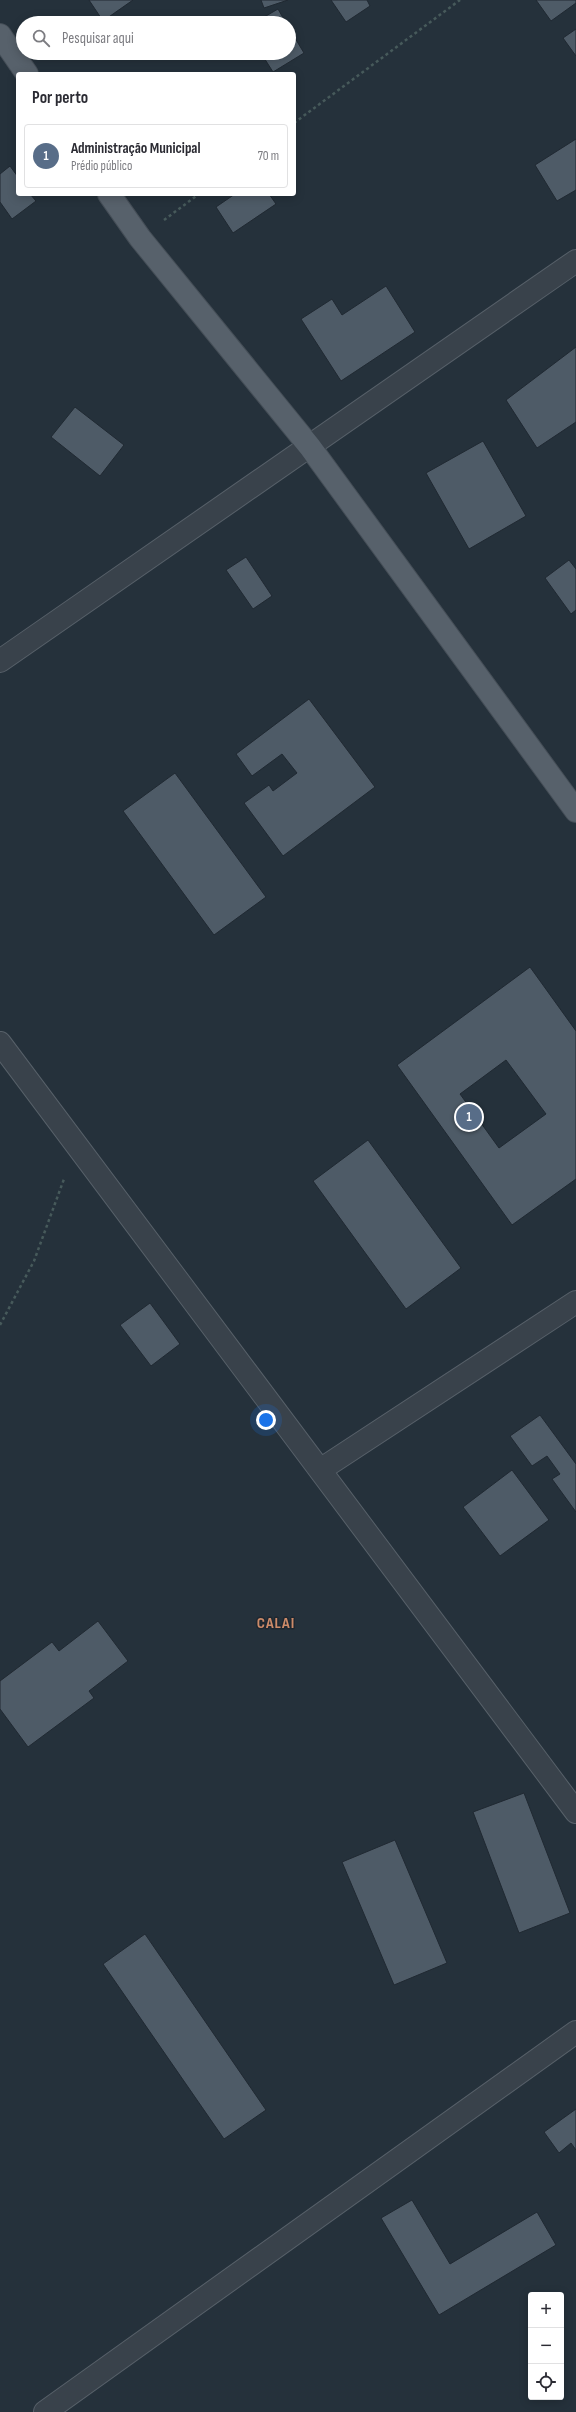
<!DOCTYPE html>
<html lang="pt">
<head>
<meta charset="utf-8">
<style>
  body { margin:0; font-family:"Sofia Sans Condensed",sans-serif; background:#f7f7f7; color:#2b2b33 }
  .controls { position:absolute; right:12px; bottom:12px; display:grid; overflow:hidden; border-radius:4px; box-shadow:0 2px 10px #0003 }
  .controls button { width:36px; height:36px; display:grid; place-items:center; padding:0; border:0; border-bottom:1px solid #e1e1e2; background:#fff; color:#2b2b33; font:20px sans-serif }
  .you { position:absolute; left:266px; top:1420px; width:14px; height:14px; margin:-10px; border:3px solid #fff; border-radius:50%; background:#1a73e8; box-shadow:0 0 0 6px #1a73e833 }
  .badge { display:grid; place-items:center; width:26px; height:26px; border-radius:50%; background:#586d88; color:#fff; font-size:13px; font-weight:700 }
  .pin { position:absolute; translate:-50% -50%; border:2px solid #fff; box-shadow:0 1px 4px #0006 }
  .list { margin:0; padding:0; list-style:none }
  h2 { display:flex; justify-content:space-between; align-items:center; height:52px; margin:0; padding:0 16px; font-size:17px }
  h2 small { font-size:13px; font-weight:400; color:#7c7c81 }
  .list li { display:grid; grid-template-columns:26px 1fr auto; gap:12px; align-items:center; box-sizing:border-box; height:64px; margin:0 8px 8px; padding:0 8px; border:1px solid #e1e1e2; border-radius:4px }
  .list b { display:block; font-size:15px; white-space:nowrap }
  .list p { margin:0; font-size:13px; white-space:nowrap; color:#7c7c81 }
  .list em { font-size:13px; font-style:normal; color:#7c7c81 }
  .icon { flex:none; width:22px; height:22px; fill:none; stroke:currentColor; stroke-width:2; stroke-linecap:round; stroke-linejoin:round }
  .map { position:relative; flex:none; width:576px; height:2412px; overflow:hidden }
  .search { position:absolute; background:#fff; box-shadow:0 2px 10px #0003; left:16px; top:16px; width:280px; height:44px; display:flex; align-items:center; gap:10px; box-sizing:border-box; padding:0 14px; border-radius:22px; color:#7c7c81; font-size:15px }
  .panel { position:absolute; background:#fff; box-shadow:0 2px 10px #0003; left:16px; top:72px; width:280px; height:124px; border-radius:4px }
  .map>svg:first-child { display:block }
</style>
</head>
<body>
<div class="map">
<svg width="576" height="2412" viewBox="0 0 576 2412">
  <rect width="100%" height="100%" fill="#25313b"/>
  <path fill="#4e5b67" stroke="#202932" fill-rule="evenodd" d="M89,0H133L103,21Z
    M261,0H288L264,8Z
    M331,0H367L370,6L346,22Z
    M536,0H576V3L551,21Z
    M278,9L286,23H254Z
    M289,28L304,53L273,72L261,53H289Z
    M576,29V56L563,38Z
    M576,139V190L557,201L535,165Z
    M10,166L18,177V194H30L36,201L12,219L0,202V174Z
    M235,194H269L276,204L233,233L216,207Z
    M386,286L415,332L341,381L301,319L332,299L342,315Z
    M576,347V422L537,448L506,400Z
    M75,407L124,445L100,476L51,437Z
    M483,441L526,516L469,549L426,473Z
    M246,557L272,596L253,609L226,570Z
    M569,560L576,569V610L571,614L545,578Z
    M309,699L375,787L283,856L244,803L269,785L273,791L297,773L282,754L252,776L236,754Z
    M175,773L266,897L214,935L123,811Z
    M530,967L576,1031V1179L512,1225L397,1065ZM506,1060L546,1114L499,1148L460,1094Z
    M368,1140L461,1268L406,1309L313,1181Z
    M150,1303L180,1344L151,1366L120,1325Z
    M540,1415L576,1464V1512L552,1479L560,1474L547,1456L532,1466L510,1436Z
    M512,1470L549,1520L500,1556L463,1507Z
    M98,1621L128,1661L89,1691L94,1698L28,1747L0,1709V1681L52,1642L59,1651Z
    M524,1793L570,1913L519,1933L473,1812Z
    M395,1840L447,1963L394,1985L342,1862Z
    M145,1934L266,2110L224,2139L103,1964Z
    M576,2109V2150L571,2143L559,2153L544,2132Z
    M412,2200L450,2264L537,2212L556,2245L439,2315L381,2218Z"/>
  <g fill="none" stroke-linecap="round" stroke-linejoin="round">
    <g stroke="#576069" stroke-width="24">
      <path id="minor" d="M0,661L576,261
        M0,1043L576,1812
        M320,1470L576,1302
        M45,2412L576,2032"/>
    </g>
    <g stroke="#454e57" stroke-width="24">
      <path id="major" d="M0,35L27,74
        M109,194L140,238L310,447L576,811"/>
    </g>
    <path stroke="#475a5b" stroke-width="2.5" stroke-dasharray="3 3" stroke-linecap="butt" d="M294,123L460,0
      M164,220L199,194
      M0,1325L34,1261L64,1179"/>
    <use href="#minor" stroke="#39424b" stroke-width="22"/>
    <use href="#major" stroke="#57616b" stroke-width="22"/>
  </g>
  <g text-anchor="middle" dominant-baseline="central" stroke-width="3" stroke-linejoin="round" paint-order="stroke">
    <g font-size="16" font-weight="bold" letter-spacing="1" fill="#cd8b69" stroke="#1e2730">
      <text x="276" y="1623">CALAI</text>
    </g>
  </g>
</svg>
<div class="controls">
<button>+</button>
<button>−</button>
<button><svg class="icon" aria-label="locate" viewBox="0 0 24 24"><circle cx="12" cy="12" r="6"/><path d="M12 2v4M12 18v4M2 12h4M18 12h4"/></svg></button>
</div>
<div class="you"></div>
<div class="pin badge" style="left:469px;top:1117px">1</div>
<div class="search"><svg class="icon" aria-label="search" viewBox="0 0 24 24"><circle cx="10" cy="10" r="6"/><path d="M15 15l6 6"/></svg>Pesquisar aqui</div>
<section class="panel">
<h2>Por perto<small></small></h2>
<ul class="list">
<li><span class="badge">1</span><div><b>Administração Municipal</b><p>Prédio público</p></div><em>70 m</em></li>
</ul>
</section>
</div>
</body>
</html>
